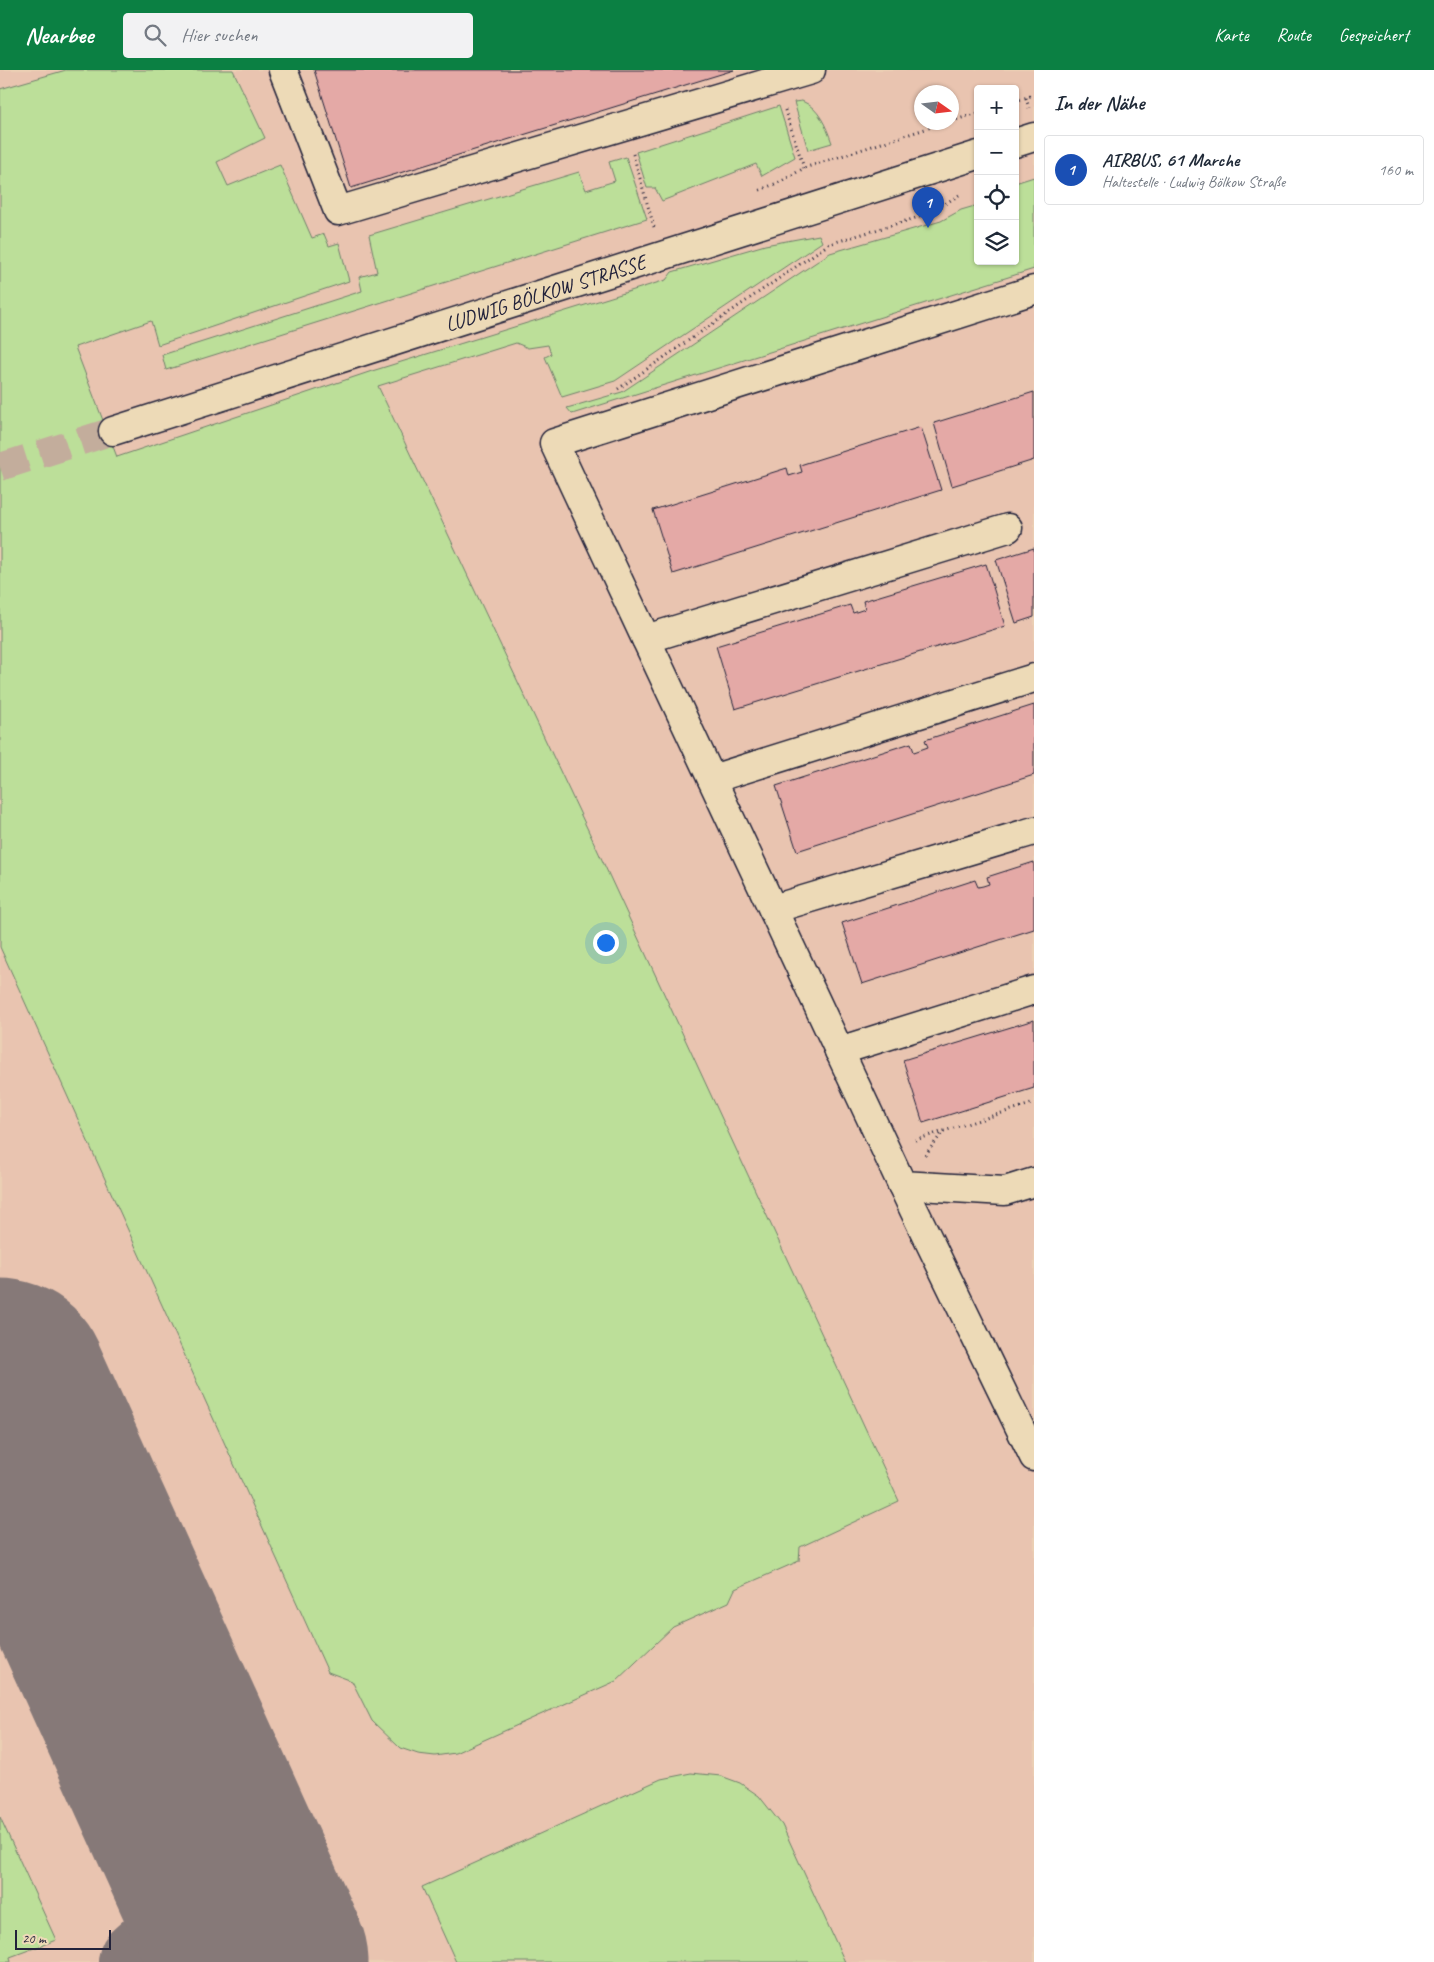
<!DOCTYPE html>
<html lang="de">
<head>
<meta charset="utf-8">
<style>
  body { margin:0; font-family:Caveat,sans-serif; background:#f2f2f3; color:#1f2937 }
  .controls { position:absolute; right:15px; top:15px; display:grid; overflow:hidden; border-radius:5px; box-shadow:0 1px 4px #0004 }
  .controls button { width:45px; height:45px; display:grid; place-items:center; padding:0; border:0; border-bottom:1px solid #e0e1e3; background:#fff; color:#1f2937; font:25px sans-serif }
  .compass { position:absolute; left:914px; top:15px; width:45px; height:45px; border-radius:50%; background:#fff; box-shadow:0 1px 4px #0004; rotate:104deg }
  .scale { position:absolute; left:15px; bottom:12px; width:96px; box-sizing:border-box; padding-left:5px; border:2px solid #22223b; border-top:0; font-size:14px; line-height:18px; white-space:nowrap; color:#22223b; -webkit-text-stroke:4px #eddab7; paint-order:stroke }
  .you { position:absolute; left:605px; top:872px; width:18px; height:18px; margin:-12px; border:4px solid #fff; border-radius:50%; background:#1a73e8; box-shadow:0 0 0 8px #1a73e833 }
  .badge { display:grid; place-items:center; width:32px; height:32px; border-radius:50%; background:#0b8043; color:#fff; font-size:16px; font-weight:700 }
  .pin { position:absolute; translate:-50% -41px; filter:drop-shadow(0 1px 2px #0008) }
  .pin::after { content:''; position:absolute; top:26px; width:18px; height:15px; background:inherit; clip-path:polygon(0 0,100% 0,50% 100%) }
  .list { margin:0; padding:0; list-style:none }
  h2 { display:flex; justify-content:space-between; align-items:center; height:65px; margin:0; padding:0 20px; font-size:21px }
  h2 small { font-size:16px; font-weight:400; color:#747a83 }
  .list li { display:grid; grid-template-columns:32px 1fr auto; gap:15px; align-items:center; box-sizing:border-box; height:70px; margin:0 10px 10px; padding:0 10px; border:1px solid #e0e1e3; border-radius:5px }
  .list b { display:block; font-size:19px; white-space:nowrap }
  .list p { margin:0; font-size:16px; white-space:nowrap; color:#747a83 }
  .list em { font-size:16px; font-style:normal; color:#747a83 }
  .icon { flex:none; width:28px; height:28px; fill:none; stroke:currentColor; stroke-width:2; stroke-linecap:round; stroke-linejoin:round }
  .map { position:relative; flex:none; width:1034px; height:1892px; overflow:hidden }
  header { display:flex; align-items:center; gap:30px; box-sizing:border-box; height:70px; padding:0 25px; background:#0b8043; color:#fff }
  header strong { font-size:24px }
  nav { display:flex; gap:28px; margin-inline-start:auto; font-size:18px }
  .search { width:350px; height:45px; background:#f2f2f3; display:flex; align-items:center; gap:12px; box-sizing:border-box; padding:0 18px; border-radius:5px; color:#747a83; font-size:19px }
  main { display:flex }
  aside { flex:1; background:#fff }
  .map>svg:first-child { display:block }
</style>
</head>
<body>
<header>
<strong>Nearbee</strong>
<div class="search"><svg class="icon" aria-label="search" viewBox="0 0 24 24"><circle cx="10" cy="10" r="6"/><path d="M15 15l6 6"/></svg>Hier suchen</div>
<nav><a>Karte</a><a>Route</a><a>Gespeichert</a></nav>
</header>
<main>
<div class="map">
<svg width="1034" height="1892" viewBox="0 0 1034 1892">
  <rect width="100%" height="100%" fill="#ebd0b4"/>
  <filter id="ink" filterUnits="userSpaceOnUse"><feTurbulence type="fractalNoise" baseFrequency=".02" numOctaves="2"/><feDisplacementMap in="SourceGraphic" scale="10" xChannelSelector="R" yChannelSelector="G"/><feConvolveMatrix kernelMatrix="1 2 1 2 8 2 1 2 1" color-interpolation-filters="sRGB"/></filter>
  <g filter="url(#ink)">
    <path fill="#e9c4b0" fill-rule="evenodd" d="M0,0H1034V1892H0ZM978,19H1015V191H978ZM922,22H952V52H922Z"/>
    <path fill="#bcdf99" stroke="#6f806a" d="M66,0H233L265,68L217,92L228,116L280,95L312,168L324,164L329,176L339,173L349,211L158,275L151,251L75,277L117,387L372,301L666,210L672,202L765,175L819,165L822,172L615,311L562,327L545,287L551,284L548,275L528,278L516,273L378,316L597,779L899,1431L800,1477L799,1491L735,1519L729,1532L673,1557L616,1611L455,1683L435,1686L418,1684L400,1678L372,1651L352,1611L328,1602L0,877V19Z
      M802,31C819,38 826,56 832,73L808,80L794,32Z
      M779,36L795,87L762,106L756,94L662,131L655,118H647L636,82Z
      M626,87L647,149L166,300L162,285L362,221L359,207L377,202L369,165L579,102L586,120L615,111L609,92Z
      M1034,107V199L572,344L567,338L622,322L830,183L941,151L961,140L978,135V191H1015V113Z
      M691,1703L721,1706L740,1713L759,1726L782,1755L845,1892H456L422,1817L661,1709Z
      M0,1747L56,1870L10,1887L11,1892H0Z"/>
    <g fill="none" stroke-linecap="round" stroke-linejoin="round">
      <path stroke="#867978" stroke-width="86" d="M141,1892C176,1865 197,1812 193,1767C191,1753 188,1739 185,1725"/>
      <path stroke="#867978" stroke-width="215" d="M0,1316L261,1892"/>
    </g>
    <path fill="#e4a9a6" stroke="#22223b" d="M314,0H734L351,118Z
      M1034,322V390L952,416L934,353Z
      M921,357L941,420L673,504L653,440L787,398L789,406L802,402L800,395Z
      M1034,478V547L1016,553L996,490Z
      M986,494L1005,556L735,639L716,576L850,535L853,543L865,539L863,531Z
      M1034,635V705L797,781L776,716L911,673L914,682L928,677L925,670Z
      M1034,792V859L862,914L842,853L975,810L978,817L983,816L989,814L987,807Z
      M1034,950V1018L923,1053L903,990Z"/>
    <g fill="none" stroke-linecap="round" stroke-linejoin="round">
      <path stroke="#c3ad9c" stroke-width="28" stroke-dasharray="28 14" stroke-linecap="butt" d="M0,397L113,361"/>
      <g stroke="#22223b" stroke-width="31">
        <g id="minor">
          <path d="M283,0L338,141L811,0"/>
          <path d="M1015,73L1034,67"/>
          <path d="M1034,220L554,373L914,1140L1034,1387"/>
          <path id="s1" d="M113,361L978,85"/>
          <path d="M646,569L1008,458"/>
          <path d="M712,709L1034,608"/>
          <path d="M773,839L1034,761"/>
          <path d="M839,981L1034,920"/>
          <path d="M902,1115L1005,1121L1034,1112"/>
        </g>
      </g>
      <path stroke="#22223b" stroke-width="3" stroke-dasharray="1 4" stroke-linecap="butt" d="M1026,28L1029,38
        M1015,31L1034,25
        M785,40L804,98
        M952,51L978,43
        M633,84L654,157
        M760,120L782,111L804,98L947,52
        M618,319L829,174L929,144L959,125
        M915,1070L1034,1033
        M925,1085L943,1062"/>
      <use href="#minor" stroke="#eddab7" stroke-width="28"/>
    </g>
  </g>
  <g text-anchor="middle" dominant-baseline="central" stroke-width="4" stroke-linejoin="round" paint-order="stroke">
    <g font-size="21" fill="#22223b" stroke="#eddab7">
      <text stroke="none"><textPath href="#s1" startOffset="454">LUDWIG BÖLKOW STRASSE</textPath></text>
    </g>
  </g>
</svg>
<div class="controls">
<button>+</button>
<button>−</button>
<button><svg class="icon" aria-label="locate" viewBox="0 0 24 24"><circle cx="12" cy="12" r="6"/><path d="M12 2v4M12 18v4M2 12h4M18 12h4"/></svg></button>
<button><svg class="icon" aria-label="layers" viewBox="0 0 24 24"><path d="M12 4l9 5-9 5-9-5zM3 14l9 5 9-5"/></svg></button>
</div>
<svg class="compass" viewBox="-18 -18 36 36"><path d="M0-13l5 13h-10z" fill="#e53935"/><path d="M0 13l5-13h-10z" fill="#747a83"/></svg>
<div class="scale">20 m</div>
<div class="you"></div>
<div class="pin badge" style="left:928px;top:158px;background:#1a4fb4">1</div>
</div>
<aside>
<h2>In der Nähe<small></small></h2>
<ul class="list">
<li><span class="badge" style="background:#1a4fb4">1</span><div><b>AIRBUS, 61 Marche</b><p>Haltestelle · Ludwig Bölkow Straße</p></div><em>160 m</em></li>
</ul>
</aside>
</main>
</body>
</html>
